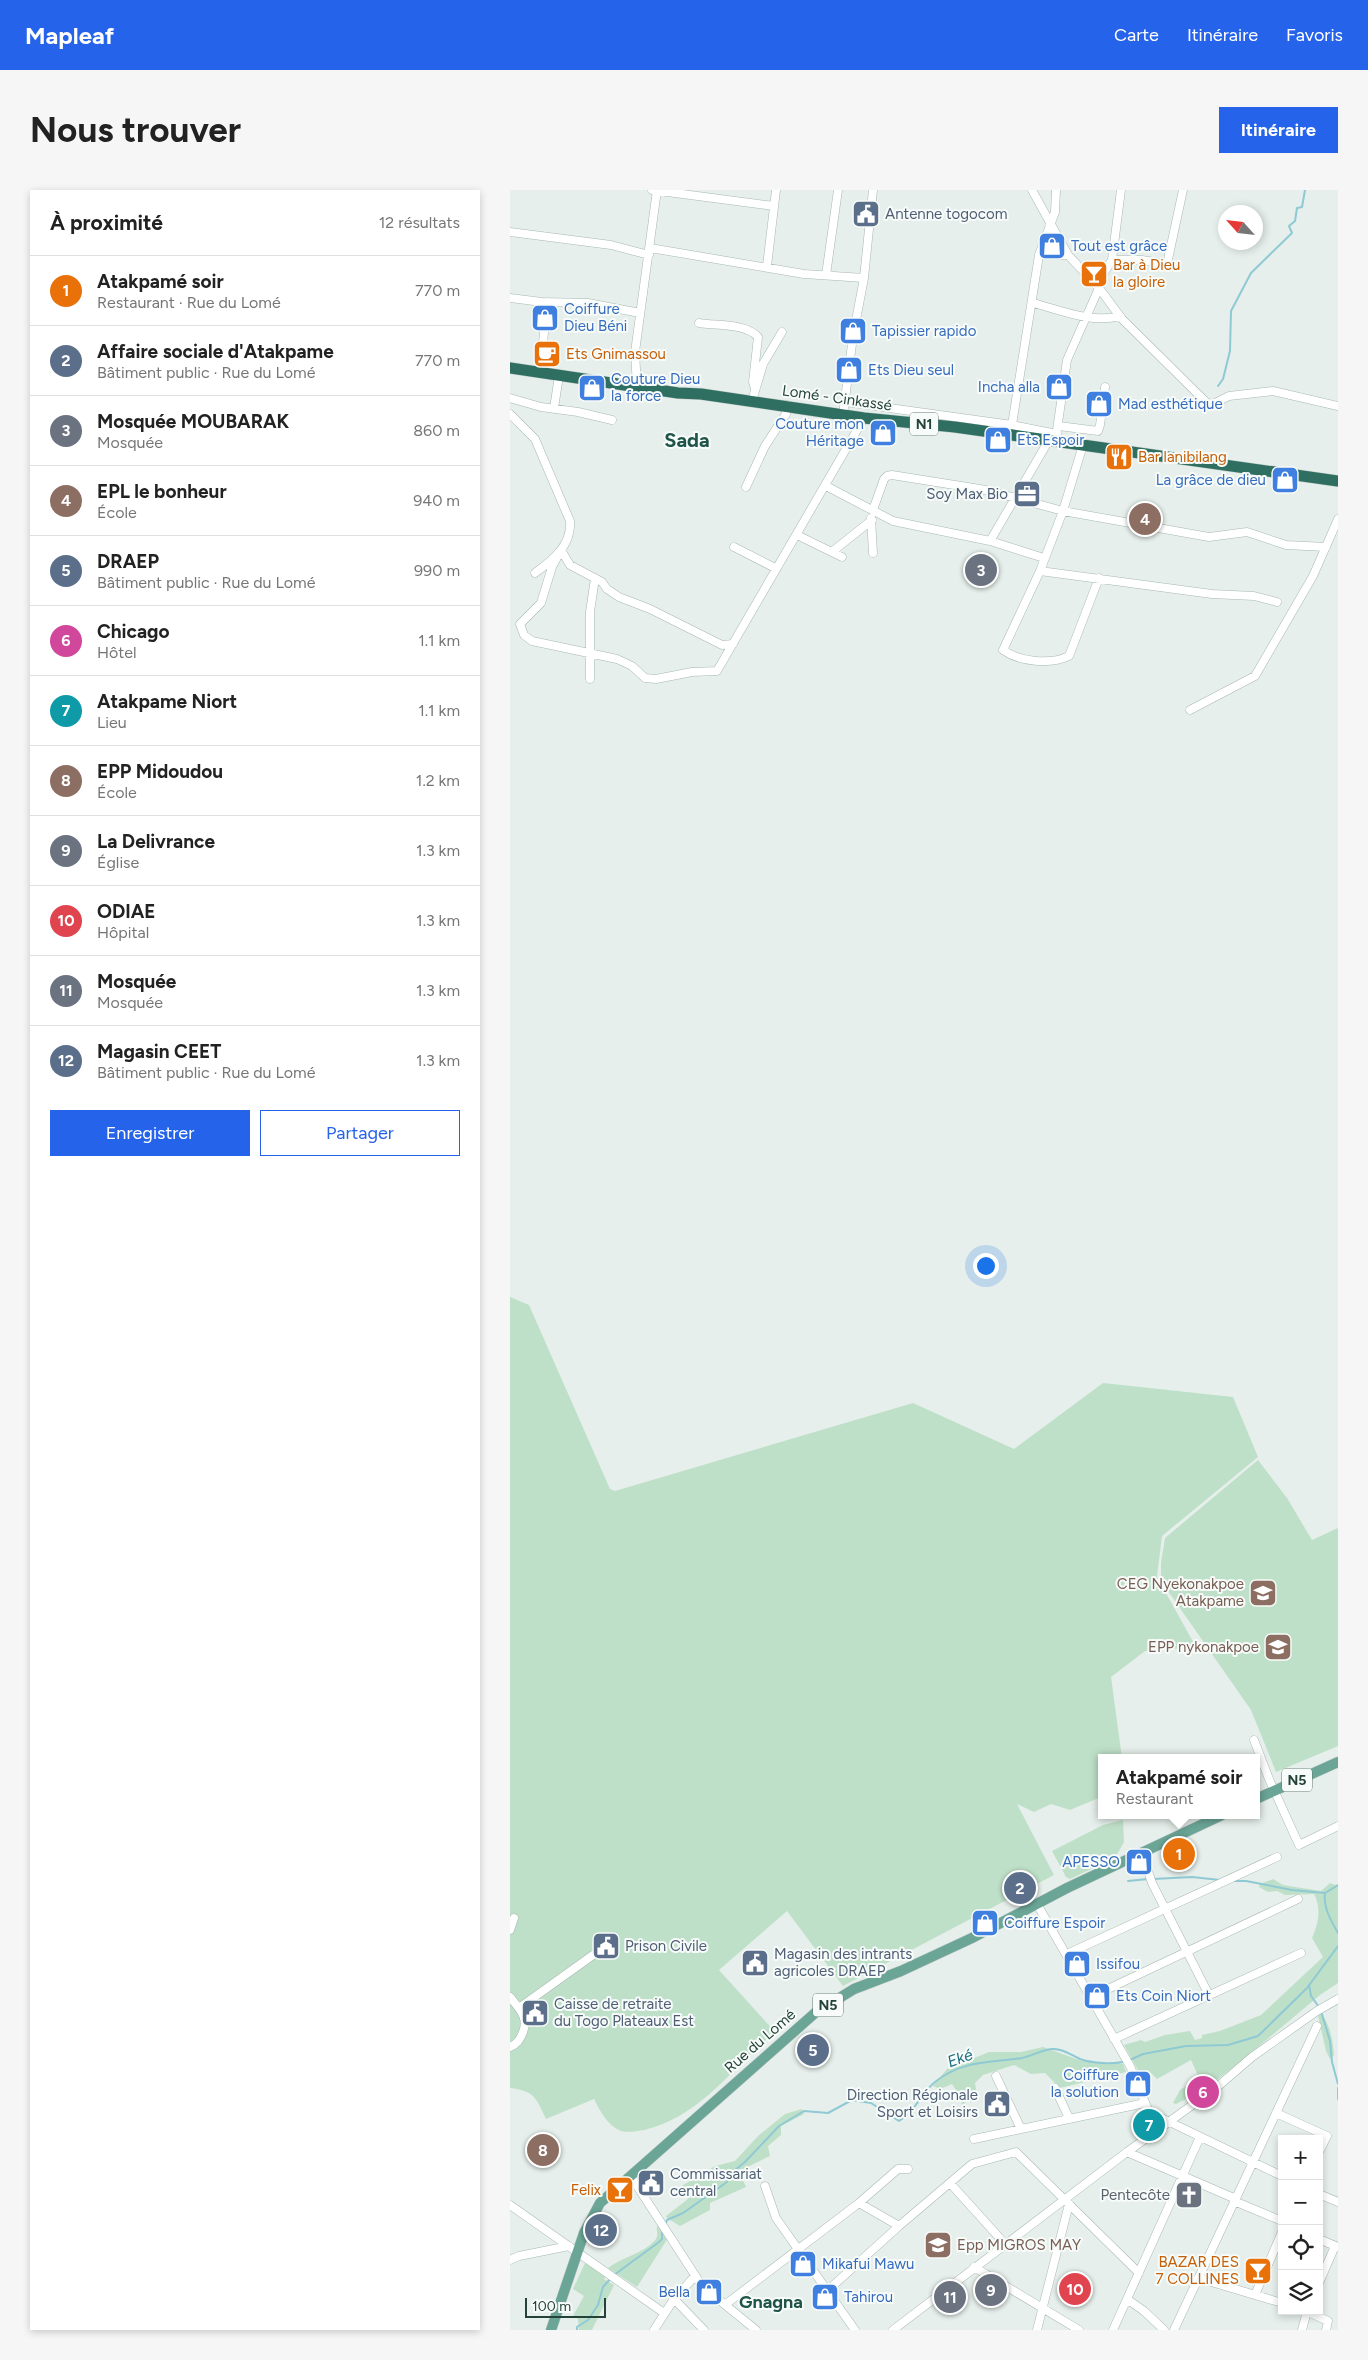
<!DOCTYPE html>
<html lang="fr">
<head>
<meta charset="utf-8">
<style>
  body { margin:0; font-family:Figtree,sans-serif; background:#f6f6f6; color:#222 }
  .controls { position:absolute; right:15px; bottom:15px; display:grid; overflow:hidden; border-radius:0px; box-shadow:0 2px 8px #0003 }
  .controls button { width:45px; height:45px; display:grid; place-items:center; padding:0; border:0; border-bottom:1px solid #e0e0e0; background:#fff; color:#222; font:25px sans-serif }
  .compass { position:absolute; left:708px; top:15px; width:45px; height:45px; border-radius:50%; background:#fff; box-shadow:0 2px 8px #0003; rotate:297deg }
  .scale { position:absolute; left:15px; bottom:12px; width:81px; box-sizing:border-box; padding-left:5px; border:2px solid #24423a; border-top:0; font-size:14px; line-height:18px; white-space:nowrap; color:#24423a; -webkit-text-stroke:4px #f7fbf9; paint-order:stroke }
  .you { position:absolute; left:475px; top:1075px; width:18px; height:18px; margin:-12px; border:4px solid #fff; border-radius:50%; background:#1a73e8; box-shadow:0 0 0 8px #1a73e833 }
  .badge { display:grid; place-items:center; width:32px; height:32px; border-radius:50%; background:#2563eb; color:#fff; font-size:16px; font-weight:700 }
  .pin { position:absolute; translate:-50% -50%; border:2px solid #fff; box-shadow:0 1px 5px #0006 }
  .popup { position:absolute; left:588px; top:1564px; width:162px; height:65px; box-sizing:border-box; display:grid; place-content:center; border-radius:0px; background:#fff; filter:drop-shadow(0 1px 4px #0005); font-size:16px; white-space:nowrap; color:#767676 }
  .popup b { font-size:19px; color:#222 }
  .popup::after { content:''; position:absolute; left:50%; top:100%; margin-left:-10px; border:10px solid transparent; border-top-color:#fff }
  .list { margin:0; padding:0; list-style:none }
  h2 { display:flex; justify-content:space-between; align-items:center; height:65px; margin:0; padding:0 20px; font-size:21px }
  h2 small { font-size:16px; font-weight:400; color:#767676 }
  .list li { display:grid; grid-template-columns:32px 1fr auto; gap:15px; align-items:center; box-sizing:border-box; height:70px; padding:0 20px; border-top:1px solid #e0e0e0 }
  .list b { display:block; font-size:19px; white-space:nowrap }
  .list p { margin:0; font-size:16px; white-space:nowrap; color:#767676 }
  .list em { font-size:16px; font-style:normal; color:#767676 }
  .actions { display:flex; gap:10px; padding:15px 20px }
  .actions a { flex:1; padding:11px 0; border:1px solid #2563eb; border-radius:0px; text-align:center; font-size:18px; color:#2563eb }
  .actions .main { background:#2563eb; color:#fff }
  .icon { flex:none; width:28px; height:28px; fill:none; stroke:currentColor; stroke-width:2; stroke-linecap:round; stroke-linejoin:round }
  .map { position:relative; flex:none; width:828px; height:2140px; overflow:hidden; border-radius:0px }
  header { display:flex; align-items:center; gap:30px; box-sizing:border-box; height:70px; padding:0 25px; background:#2563eb; color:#fff }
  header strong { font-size:24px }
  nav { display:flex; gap:28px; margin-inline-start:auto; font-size:18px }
  .intro { display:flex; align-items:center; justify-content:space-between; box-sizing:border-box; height:120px; padding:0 30px }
  h1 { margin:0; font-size:35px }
  .button { padding:12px 22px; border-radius:0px; background:#2563eb; color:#fff; font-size:18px; font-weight:700 }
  main { display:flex; gap:30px; padding:0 30px }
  aside { flex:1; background:#fff; border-radius:0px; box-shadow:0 2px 8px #0003 }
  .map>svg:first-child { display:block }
</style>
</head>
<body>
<header>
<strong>Mapleaf</strong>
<nav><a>Carte</a><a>Itinéraire</a><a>Favoris</a></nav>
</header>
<div class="intro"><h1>Nous trouver</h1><a class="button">Itinéraire</a></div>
<main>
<aside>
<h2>À proximité<small>12 résultats</small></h2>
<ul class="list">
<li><span class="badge" style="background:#e8710a">1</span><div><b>Atakpamé soir</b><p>Restaurant · Rue du Lomé</p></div><em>770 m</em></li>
<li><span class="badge" style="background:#5c6f8a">2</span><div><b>Affaire sociale d'Atakpame</b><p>Bâtiment public · Rue du Lomé</p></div><em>770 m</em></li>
<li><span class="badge" style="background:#6b7280">3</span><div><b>Mosquée MOUBARAK</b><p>Mosquée</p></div><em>860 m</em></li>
<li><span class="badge" style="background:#8d6e63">4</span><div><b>EPL le bonheur</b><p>École</p></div><em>940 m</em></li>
<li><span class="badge" style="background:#5c6f8a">5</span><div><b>DRAEP</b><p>Bâtiment public · Rue du Lomé</p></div><em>990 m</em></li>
<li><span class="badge" style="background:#d1479c">6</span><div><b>Chicago</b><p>Hôtel</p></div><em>1.1 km</em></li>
<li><span class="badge" style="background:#0f9aa8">7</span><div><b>Atakpame Niort</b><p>Lieu</p></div><em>1.1 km</em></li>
<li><span class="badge" style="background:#8d6e63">8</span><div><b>EPP Midoudou</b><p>École</p></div><em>1.2 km</em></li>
<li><span class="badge" style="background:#6b7280">9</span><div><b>La Delivrance</b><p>Église</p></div><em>1.3 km</em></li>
<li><span class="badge" style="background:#e0444e">10</span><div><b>ODIAE</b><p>Hôpital</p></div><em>1.3 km</em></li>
<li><span class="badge" style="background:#6b7280">11</span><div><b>Mosquée</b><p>Mosquée</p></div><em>1.3 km</em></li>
<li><span class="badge" style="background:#5c6f8a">12</span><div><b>Magasin CEET</b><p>Bâtiment public · Rue du Lomé</p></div><em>1.3 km</em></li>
</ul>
<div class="actions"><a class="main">Enregistrer</a><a>Partager</a></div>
</aside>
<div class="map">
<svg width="828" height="2140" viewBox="0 0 828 2140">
  <rect width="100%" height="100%" fill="#e6efeb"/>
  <path fill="#bfe0c8" d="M0,1107L19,1115L100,1299L105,1301L403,1213L504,1259L593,1193L723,1207L748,1267L652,1346L647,1387L686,1457L635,1461L601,1487L612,1568H592L591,1607L560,1620L541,1614L524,1622L507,1614L544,1685L333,1796L277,1721L209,1780L265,1842C221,1878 192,1926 134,1940C127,1941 118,1943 111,1941C97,1935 90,1921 84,1909L36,1929C26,1908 25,1901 0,1898Z
    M748,1270L777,1308L802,1350L828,1338V1556L766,1582L741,1520L651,1391V1373L655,1348Z
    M613,1630L614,1652L605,1668L560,1689L556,1687L542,1661L593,1635Z
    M763,1689L773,1695L811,1701L820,1693L828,1696V1793L810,1805L729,1873L693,1900L666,1914L663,1913L670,1900L689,1888L681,1870L647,1889L638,1880L629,1882L614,1855L631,1850L635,1852L655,1845L680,1841L685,1850L692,1848V1845L710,1841L751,1825L813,1767L802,1748C808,1734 812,1719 804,1704L775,1705L767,1701L758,1702L749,1697L750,1694Z
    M811,1824C820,1833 823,1852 824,1865L820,1869L816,1861L808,1825Z
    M533,1857L572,1871L613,1874L616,1882L550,1898L535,1883L521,1884L504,1875L473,1885L465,1893L468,1911L456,1912L452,1915L450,1906L442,1894L430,1899L423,1896L437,1879L479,1862H511Z
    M292,1919L294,1924L271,1936V1945L258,1956L260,1966L229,1981L236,1997L200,2013V2020L170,2036L157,2028L156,2026L178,2009L170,1997L205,1976L225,1971L248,1946L275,1924Z
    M148,2034L158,2048L127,2097L98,2078C112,2067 135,2063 146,2049C149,2044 145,2039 148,2034Z
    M76,2071L96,2085L94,2089L104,2095L82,2140H69L68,2129L63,2126L74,2106L63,2099Z"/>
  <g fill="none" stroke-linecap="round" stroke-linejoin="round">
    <path stroke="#8ec9d4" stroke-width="2" d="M708,196L713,189L720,161L721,121L741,83L782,43L779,36L785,31L787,18L792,17L795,0
      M643,1689L682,1687L710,1690
      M618,1691L638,1689
      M723,1691H736L782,1700L815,1703
      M828,1695L815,1703C813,1717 821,1731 828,1743
      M799,1795L801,1806L809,1817
      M811,1821L820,1851L822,1872L828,1894
      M620,1870L633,1864L676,1856L718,1855L748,1846L797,1798L828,1756
      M828,1898V1909
      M155,2035L157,2030L173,2023L217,1992L220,1984L235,1972L269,1936L294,1921L318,1923L342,1910L361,1913L389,1931C405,1922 411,1903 425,1892C452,1870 480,1873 512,1868C522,1866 531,1860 542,1859C552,1858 561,1865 570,1869C581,1873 605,1875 616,1871
      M104,2085L149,2052L152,2049V2039
      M67,2140V2137L78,2130L88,2115L93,2097L101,2088"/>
    <g stroke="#a8b8b2" stroke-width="9">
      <path id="minor" d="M142,0L264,16
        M522,0L558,65L589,98L612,129L697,213L703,214L719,206L763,201L828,216
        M0,42L101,55L139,65
        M140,58L294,84L354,88
        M529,65H558
        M602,70H632L657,74L673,0
        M257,76L266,0
        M316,85L328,0
        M586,95L602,70L611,0
        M0,108L32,112L78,113L130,123
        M523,113C550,120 582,134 610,126
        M189,133C206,136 236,133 248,147L243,192L245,199
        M30,183L37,112
        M127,196L125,162L147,0
        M0,208L31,217L68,222L102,230
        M242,211L253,174L272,142
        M336,212L502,235L547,244
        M44,218L49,186
        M0,224L25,249L60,331C62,355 43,370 25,383
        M333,225L343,146L354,88L363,0
        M502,235L529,65L545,22L546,0
        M549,236L588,241L590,235L595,197
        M546,247L557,170L589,98
        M573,255L553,321L530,381L493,460C510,472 540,475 559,466L589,388
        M316,296L383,331L480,351L534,368
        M236,297L255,256L276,224L277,215
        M363,320L374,289L377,286L382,285L476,300L553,321L699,347L737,342L776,355L816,357
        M361,328L363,363
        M287,345L332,367
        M480,351L539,250
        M224,357L265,378
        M51,360L42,377L31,413L10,434L14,445L22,451L107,469L122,476L135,488L146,489L182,482L207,481L354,228
        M51,360L60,375L92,392L97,399L109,407L140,419L212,455L223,454
        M323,361L362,330
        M530,381L702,404L744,406L767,412
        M80,489V422L85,388
        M680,520L745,486L803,386L828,329
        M744,1550L759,1589L789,1655L828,1636
        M632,1664L642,1693L699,1805
        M527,1714L620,1876L639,1922L644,1942
        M0,1740L4,1728
        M557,1764L767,1667
        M0,1807C9,1819 19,1827 13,1842C10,1850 7,1854 0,1857
        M581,1807L788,1709
        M9,1818L83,1765
        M604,1849L791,1763
        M486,1886L511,1939
        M545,1898L559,1928
        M639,1922L772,1986
        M766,1923L817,1946L809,1962
        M464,1949L635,1913
        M617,1962L726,2009
        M120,1985L192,2096L246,2140
        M440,1993L495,2054
        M255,1996L266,2028L345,2140
        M809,2004L828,2012
        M724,2011L772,2031
        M349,2013L388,1979H398
        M0,2015L154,2123
        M809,2049L828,2057
        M0,2070L9,2066L59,2056
        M464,2077L569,2140
        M688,2088L772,2113
        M809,2093L825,2056
        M317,2101L389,2036
        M745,2105L772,2042
        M164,2109L194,2140
        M617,2109L634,2121L654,2140
        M216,2114L349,2013L389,2036L462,1974L506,1962L629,2083
        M796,2121L818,2131L816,2140
        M144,2140L164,2109L185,2086
        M383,2140L617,1962L706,1898L742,1867L807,1821L828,1809
        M527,2140L559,2014
        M603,2140L690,1947
        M664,2140L807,1836
        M792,2140L797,2121"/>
    </g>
    <g stroke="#c2cac8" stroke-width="11">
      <path id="major" d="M746,1609L828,1572
        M41,2140L74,2043L90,2013L305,1823L344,1799L391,1781L462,1748L557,1698L712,1625"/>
    </g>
    <g stroke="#c2cac8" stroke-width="12">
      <path id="highway" d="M0,178L168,203L191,204L354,228L445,237L828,291"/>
    </g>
    <use href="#minor" stroke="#fff" stroke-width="8"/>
    <use href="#major" stroke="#6aa596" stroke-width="10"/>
    <use href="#highway" stroke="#2f6f62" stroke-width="11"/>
  </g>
  <defs>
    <g id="civic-square" transform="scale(1.4375)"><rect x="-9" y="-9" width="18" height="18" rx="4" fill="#5c6f8a" stroke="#f7fbf9"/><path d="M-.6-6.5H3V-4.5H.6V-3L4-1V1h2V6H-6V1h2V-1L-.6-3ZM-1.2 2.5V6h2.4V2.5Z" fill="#fff"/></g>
    <g id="shop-square" transform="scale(1.4375)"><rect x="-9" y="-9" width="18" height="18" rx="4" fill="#3f7fe0" stroke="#f7fbf9"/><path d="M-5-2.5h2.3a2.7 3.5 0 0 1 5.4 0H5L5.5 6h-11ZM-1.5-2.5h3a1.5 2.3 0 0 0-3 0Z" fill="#fff"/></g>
    <g id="bar-square" transform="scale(1.4375)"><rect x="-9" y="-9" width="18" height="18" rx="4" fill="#e8710a" stroke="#f7fbf9"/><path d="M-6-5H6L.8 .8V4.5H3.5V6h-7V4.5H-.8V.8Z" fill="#fff"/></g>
    <g id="cafe-square" transform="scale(1.4375)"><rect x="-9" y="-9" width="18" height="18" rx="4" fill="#e8710a" stroke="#f7fbf9"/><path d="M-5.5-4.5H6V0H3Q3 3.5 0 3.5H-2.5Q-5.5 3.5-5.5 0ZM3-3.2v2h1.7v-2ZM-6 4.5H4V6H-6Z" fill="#fff"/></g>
    <g id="restaurant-square" transform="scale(1.4375)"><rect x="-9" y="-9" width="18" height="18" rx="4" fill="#e8710a" stroke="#f7fbf9"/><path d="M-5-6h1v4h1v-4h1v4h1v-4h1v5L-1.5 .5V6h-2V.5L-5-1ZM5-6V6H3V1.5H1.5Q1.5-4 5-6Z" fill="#fff"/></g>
    <g id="office-square" transform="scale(1.4375)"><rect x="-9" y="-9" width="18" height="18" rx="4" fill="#5c6f8a" stroke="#f7fbf9"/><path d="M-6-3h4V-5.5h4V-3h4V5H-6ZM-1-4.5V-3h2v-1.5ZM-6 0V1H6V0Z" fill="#fff"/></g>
    <g id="school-square" transform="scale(1.4375)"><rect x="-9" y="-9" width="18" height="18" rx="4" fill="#8d6e63" stroke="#f7fbf9"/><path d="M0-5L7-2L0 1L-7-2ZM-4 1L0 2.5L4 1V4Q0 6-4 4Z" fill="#fff"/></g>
    <g id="church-square" transform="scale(1.4375)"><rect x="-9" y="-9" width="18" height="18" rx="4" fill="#6b7280" stroke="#f7fbf9"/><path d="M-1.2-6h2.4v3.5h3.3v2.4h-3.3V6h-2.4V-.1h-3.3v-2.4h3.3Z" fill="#fff"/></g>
  </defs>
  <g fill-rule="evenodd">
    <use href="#civic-square" x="356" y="24"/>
    <use href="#shop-square" x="542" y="56"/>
    <use href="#bar-square" x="584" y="84"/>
    <use href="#shop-square" x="35" y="128"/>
    <use href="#shop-square" x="343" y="141"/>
    <use href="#cafe-square" x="37" y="164"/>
    <use href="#shop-square" x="339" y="180"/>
    <use href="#shop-square" x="549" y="197"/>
    <use href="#shop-square" x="82" y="198"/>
    <use href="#shop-square" x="589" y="214"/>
    <use href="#shop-square" x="373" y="243"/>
    <use href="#shop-square" x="488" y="250"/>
    <use href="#restaurant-square" x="609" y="267"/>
    <use href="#shop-square" x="775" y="290"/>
    <use href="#office-square" x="517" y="304"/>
    <use href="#school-square" x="753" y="1403"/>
    <use href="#school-square" x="768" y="1457"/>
    <use href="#shop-square" x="629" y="1672"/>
    <use href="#shop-square" x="475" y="1733"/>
    <use href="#civic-square" x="96" y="1756"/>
    <use href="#civic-square" x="245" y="1773"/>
    <use href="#shop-square" x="567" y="1774"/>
    <use href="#shop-square" x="587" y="1806"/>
    <use href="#civic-square" x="25" y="1823"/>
    <use href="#shop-square" x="628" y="1894"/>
    <use href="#civic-square" x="487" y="1914"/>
    <use href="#civic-square" x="141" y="1993"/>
    <use href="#bar-square" x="110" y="2000"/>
    <use href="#church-square" x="679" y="2005"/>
    <use href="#school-square" x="428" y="2055"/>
    <use href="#shop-square" x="293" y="2074"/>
    <use href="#bar-square" x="748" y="2081"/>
    <use href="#shop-square" x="199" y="2102"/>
    <use href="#shop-square" x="315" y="2107"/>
  </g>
  <g text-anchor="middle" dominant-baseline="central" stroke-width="4" stroke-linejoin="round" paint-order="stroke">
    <g fill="#f7fbf9" stroke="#637a73" stroke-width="1">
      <rect x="400" y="222.5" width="28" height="23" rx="4"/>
      <rect x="772" y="1578.5" width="30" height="23" rx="4"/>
      <rect x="303" y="1803.5" width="30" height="23" rx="4"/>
    </g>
    <g font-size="14" font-weight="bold" fill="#24423a">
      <text x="414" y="234">N1</text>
      <text x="787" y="1590">N5</text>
      <text x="318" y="1815">N5</text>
    </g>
    <g font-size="15" fill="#4e5e75" stroke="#f7fbf9" text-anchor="start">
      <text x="375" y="24">Antenne togocom</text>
      <text x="498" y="304" text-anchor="end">Soy Max Bio</text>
      <text x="115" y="1756">Prison Civile</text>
      <text x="264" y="1764">Magasin des intrants<tspan x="264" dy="17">agricoles DRAEP</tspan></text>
      <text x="44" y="1814">Caisse de retraite<tspan x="44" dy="17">du Togo Plateaux Est</tspan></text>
      <text x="468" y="1905" text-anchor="end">Direction Régionale<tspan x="468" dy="17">Sport et Loisirs</tspan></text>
      <text x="160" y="1984">Commissariat<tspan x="160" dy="17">central</tspan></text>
    </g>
    <g font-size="15" fill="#366cbe" stroke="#f7fbf9" text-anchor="start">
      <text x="561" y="56">Tout est grâce</text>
      <text x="54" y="119">Coiffure<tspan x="54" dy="17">Dieu Béni</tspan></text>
      <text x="362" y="141">Tapissier rapido</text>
      <text x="358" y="180">Ets Dieu seul</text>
      <text x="101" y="189">Couture Dieu<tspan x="101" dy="17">la force</tspan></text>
      <text x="530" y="197" text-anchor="end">Incha alla</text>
      <text x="608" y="214">Mad esthétique</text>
      <text x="354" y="234" text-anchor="end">Couture mon<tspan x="354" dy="17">Héritage</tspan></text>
      <text x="507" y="250">Ets Espoir</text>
      <text x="756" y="290" text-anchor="end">La grâce de dieu</text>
      <text x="610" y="1672" text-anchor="end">APESSO</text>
      <text x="494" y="1733">Coiffure Espoir</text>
      <text x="586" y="1774">Issifou</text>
      <text x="606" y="1806">Ets Coin Niort</text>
      <text x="609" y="1885" text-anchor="end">Coiffure<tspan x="609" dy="17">la solution</tspan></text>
      <text x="312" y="2074">Mikafui Mawu</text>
      <text x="180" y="2102" text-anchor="end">Bella</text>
      <text x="334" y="2107">Tahirou</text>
    </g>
    <g font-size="15" fill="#c56008" stroke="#f7fbf9" text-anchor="start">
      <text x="603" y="75">Bar à Dieu<tspan x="603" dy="17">la gloire</tspan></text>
      <text x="56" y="164">Ets Gnimassou</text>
      <text x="628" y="267">Bar lanibilang</text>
      <text x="91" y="2000" text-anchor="end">Felix</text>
      <text x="729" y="2072" text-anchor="end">BAZAR DES<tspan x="729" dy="17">7 COLLINES</tspan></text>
    </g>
    <g font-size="15" fill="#24423a" stroke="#f7fbf9">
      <text transform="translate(327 208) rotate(8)">Lomé - Cinkassé</text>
      <text transform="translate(250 1851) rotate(-41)">Rue du Lomé</text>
    </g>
    <g font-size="15" fill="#785e54" stroke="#f7fbf9" text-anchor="end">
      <text x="734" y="1394">CEG Nyekonakpoe<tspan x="734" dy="17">Atakpame</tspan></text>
      <text x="749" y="1457">EPP nykonakpoe</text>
      <text x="447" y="2055" text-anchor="start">Epp MIGROS MAY</text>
    </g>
    <g font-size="15" fill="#5b616d" stroke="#f7fbf9" text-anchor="end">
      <text x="660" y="2005">Pentecôte</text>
    </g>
    <g font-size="16" font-style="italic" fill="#1c6f80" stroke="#f7fbf9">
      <text transform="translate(450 1868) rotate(-20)">Eké</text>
    </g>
    <g font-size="18" font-weight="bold" fill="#1f5548" stroke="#f7fbf9">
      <text x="261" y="2112">Gnagna</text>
    </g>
    <g font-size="20" font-weight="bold" fill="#1f5548" stroke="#f7fbf9">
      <text x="177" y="250">Sada</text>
    </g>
  </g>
</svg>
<div class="controls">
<button>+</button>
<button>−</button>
<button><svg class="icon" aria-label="locate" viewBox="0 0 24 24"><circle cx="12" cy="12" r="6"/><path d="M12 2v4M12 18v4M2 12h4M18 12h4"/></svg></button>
<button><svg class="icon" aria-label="layers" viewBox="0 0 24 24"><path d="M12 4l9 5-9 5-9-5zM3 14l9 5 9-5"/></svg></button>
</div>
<svg class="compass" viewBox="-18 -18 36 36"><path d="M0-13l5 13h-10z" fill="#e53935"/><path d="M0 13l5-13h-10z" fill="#767676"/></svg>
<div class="scale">100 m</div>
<div class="you"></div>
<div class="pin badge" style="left:669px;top:1664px;background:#e8710a">1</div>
<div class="popup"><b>Atakpamé soir</b>Restaurant</div>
<div class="pin badge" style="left:510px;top:1698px;background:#5c6f8a">2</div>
<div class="pin badge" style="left:471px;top:380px;background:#6b7280">3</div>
<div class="pin badge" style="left:635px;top:329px;background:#8d6e63">4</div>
<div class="pin badge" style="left:303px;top:1860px;background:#5c6f8a">5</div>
<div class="pin badge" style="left:693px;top:1902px;background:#d1479c">6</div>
<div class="pin badge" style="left:639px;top:1935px;background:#0f9aa8">7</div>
<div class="pin badge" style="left:33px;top:1960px;background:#8d6e63">8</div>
<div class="pin badge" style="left:481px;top:2100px;background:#6b7280">9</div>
<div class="pin badge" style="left:565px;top:2099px;background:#e0444e">10</div>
<div class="pin badge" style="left:440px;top:2107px;background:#6b7280">11</div>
<div class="pin badge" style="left:91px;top:2040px;background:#5c6f8a">12</div>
</div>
</main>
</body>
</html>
